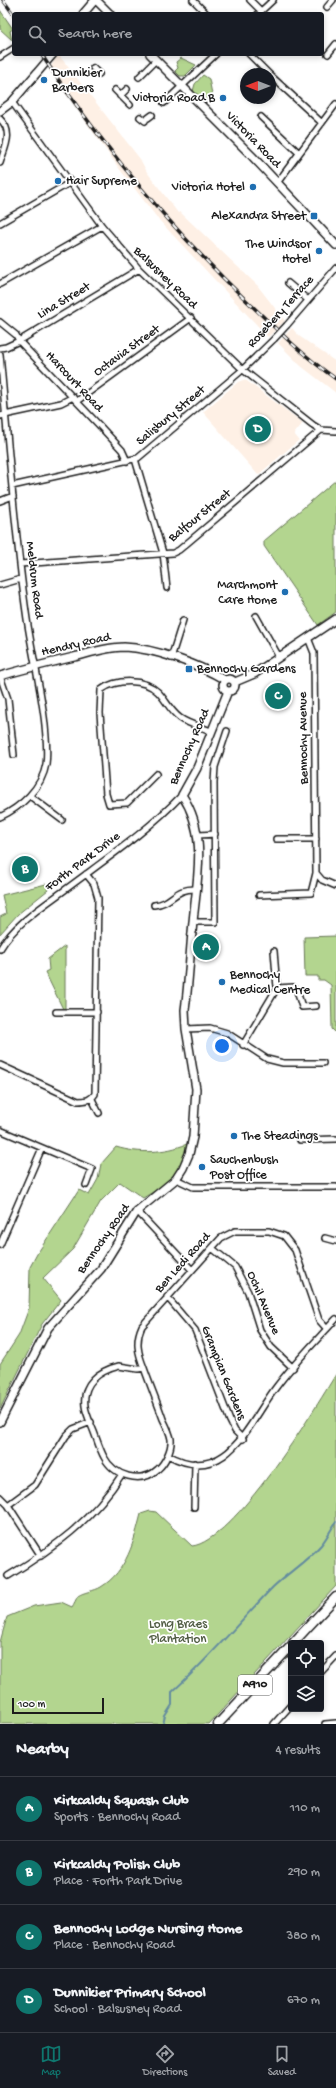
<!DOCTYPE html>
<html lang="en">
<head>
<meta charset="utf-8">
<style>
  body { margin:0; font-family:"Gochi Hand",sans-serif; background:#20242c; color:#f1f3f6 }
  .controls { position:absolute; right:12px; bottom:12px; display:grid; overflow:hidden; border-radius:4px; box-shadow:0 2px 6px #0003 }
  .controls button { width:36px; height:36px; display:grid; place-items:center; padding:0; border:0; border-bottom:1px solid #363941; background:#171b24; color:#f1f3f6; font:20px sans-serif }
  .compass { position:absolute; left:240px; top:68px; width:36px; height:36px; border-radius:50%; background:#171b24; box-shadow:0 2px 6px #0003; rotate:270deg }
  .scale { position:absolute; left:12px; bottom:10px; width:92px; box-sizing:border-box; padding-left:4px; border:2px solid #1c1c1c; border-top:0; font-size:11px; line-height:14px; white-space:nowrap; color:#1c1c1c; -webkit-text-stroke:3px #fff; paint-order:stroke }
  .you { position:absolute; left:222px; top:1046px; width:14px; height:14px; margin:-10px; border:3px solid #fff; border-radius:50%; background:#1a73e8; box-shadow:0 0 0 6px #1a73e833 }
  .badge { display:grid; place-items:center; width:26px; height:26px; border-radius:50%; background:#0f766e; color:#fff; font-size:13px; font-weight:700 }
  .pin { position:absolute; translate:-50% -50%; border:2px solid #fff; box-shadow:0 1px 4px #0006 }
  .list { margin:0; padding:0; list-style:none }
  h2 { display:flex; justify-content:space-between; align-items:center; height:52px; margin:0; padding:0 16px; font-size:17px }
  h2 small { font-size:13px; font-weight:400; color:#9ea1a6 }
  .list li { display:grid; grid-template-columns:26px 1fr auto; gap:12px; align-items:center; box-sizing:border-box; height:64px; padding:0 16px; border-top:1px solid #363941 }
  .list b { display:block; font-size:15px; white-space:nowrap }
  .list p { margin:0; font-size:13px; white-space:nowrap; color:#9ea1a6 }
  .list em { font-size:13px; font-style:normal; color:#9ea1a6 }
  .icon { flex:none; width:22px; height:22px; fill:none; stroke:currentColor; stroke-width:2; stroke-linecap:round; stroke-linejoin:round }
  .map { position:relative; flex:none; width:336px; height:1724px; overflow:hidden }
  .search { position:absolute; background:#171b24; box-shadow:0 2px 6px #0003; left:12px; right:12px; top:12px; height:44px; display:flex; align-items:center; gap:10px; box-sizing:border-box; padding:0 14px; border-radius:4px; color:#9ea1a6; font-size:15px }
  .sheet { height:308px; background:#171b24 }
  nav { display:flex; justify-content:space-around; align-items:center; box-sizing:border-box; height:56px; border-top:1px solid #363941; background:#171b24; font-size:11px; color:#9ea1a6 }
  nav a { display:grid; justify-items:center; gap:2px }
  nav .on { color:#0f766e }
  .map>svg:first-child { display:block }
</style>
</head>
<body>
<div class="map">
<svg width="336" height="1724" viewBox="0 0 336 1724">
  <rect width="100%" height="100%" fill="#fff"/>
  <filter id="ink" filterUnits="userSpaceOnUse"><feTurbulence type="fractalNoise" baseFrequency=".025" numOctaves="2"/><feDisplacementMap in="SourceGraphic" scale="8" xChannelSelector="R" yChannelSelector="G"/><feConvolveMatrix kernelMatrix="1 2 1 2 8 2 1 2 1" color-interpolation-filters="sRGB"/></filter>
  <g filter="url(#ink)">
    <path fill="#fef0e5" d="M58,54L140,159L147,172L178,213L180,212L257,285L285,321L268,337L158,219L118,167L49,70Z
      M292,328L299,336L336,362V393L301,366L278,343Z
      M243,380L247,381L303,423L294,434L299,440L258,475L203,412L238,382Z"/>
    <path fill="#b3d58f" stroke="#687856" d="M0,10L13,29L10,31L12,40L0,29Z
      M181,58L196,65L185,76H180L175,71L178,68L176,62Z
      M203,75L209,79L212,94L203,102L193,91L195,84Z
      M336,480V612L318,625L264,546V541Z
      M46,884L48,890L18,914L0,934V917L6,914L2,895Z
      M336,936V1033L332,1029L331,985L324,980H318V976H305L304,937Z
      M65,946V1009H63L45,972L49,970L48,959Z
      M187,1144C186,1170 164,1186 143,1198L120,1182L101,1201L73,1249L43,1278L61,1300L42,1324L0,1409V1364L19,1335L29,1308L30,1267L37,1254L79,1190L89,1195L98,1179L101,1164L116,1147C139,1154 165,1153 187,1144Z
      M336,1374V1586L209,1724H0V1642L7,1617L34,1606L61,1602L72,1607C74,1604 76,1599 78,1596C83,1592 95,1591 101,1587C127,1571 134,1541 141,1514L150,1511L156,1512L192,1546C233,1542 314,1411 336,1374Z"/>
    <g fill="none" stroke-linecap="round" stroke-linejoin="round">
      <path stroke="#648c9f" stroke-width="2" d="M163,1724L165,1716L172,1705V1692C208,1660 239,1622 273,1587C289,1572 307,1561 321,1545C327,1538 331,1529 336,1522"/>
      <g stroke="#1c1c1c" stroke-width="8">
        <path id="street" d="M193,0L207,14
          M250,0L261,11
          M327,7L333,0
          M258,14L273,0
          M249,54L269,74
          M328,54L336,44
          M0,57L14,48
          M93,68L99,74
          M270,75L322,123
          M139,77L156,60
          M115,90L130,105
          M120,96L127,89
          M12,102L102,226L139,269L242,369L313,425L321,430L336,431
          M164,103L216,54
          M140,117L145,121
          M261,117L299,153
          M148,118L152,115
          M0,119C14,132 5,147 0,163
          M277,183L336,104
          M0,223L71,182
          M288,283L308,300
          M0,284L102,226
          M0,322L16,335L19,341L98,424L122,450L127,461
          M287,325L336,268
          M0,348L6,347L19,341L139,269
          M0,354C8,440 14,527 26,612C31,650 41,687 45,725C46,738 48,751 46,764C42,788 21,807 0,817
          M77,401L191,318
          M0,416L61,403L73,397
          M135,459L163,553L167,588
          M12,486L138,458L240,372L274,339
          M0,501L13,496
          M20,564L173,553L179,550L321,430
          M0,585L21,579
          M256,616L279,657
          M171,658L183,620
          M0,676L8,699L14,755
          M156,774L127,803L109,804L106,794L100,713L101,690C116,679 144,678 158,692C166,700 170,711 180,718C188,724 201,727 211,731
          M30,796L62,820
          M199,835L215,834
          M276,839H316
          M316,873L322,880L336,886
          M259,895L311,893L316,873L314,653L308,638
          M154,905C174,903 173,888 197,889
          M193,922H215L214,782L215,767L227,731
          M0,949C14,925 40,908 62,892C103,861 147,832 182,795
          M277,988L293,987L297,991L302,1007L316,1006
          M56,1012H97
          M186,1029L210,1028L227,1033L267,1059L283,1063H323
          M243,1045L277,988L274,951
          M0,1065L78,1101C86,1101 91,1100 95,1094L98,898L94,884L86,874
          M92,1099L99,1113
          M0,1130L92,1169L86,1185
          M300,1140L336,1139
          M176,1179L193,1187H336
          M137,1211L192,1270
          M325,1238L336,1241
          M0,1245L42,1148
          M212,1248L235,1267L248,1292L260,1330L271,1347L293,1368
          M167,1297L195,1330L230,1421L235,1431L243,1439
          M119,1366L138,1369L144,1368C150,1385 157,1402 163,1419C166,1425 170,1433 171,1439C172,1449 165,1463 158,1469C141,1485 114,1476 104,1457C100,1450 97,1440 94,1432C91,1424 86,1414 85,1406C82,1383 99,1371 119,1366Z
          M144,1368C138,1353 135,1341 142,1326L221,1238L235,1231H269L284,1236L295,1250L319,1320L327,1329
          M168,1455C227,1488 249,1422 277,1386C295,1362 316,1341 336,1319
          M0,1497L8,1505L41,1556
          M8,1505L35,1485L66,1436L73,1429L91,1422
          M194,1507L195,1463
          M8,1576C53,1549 94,1519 122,1474
          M321,1672L336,1656
          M274,1724L291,1705
          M325,1724L336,1723"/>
      </g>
      <g stroke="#1c1c1c" stroke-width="10">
        <path id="secondary" d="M96,0L110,14
          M83,14L95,0
          M150,54L252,156L336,245
          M0,111L12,102L53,54
          M0,676C24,669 49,663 74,657C90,653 107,647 124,647C154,648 200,665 225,680
          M223 685a6 6 0 1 1 12 0a6 6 0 1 1-12 0Z
          M235,682L254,674L336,619
          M0,1422L48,1328L101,1269L137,1211L176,1179L183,1168L189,1154L193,1137L196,1089L186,1029L185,1010C189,980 190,951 193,922C197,878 208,834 182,795L197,768L228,691"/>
      </g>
      <g stroke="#1c1c1c" stroke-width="11">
        <path id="primary" d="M293,1643L336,1597
          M218,1724L291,1646"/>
      </g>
      <use href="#street" stroke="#fff" stroke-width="5"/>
      <use href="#secondary" stroke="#fff" stroke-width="7"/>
      <use href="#primary" stroke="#fff" stroke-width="8"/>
      <g stroke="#1c1c1c" stroke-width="3.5">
        <path id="rail" d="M3,0L14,15
          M41,54C102,146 172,230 251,305C278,331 306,358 336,379"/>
      </g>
      <use href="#rail" stroke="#fff" stroke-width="2" stroke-dasharray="6" stroke-linecap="butt"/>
      <g stroke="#1c1c1c" stroke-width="8" stroke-linecap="butt">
        <path id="street-bridge" d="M274,339L287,325"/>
      </g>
      <use href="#street-bridge" stroke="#fff" stroke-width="5"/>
    </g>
  </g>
  <g fill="#1f6fb2" stroke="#fff" stroke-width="1.5">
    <circle cx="44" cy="80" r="4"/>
    <circle cx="223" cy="98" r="4"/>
    <circle cx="58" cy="181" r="4"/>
    <circle cx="253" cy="187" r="4"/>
    <rect x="310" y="212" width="8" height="8" rx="2"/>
    <circle cx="319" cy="251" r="4"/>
    <circle cx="285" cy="592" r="4"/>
    <rect x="185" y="665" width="8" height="8" rx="2"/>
    <circle cx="222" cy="982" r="4"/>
    <circle cx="234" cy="1136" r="4"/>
    <circle cx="202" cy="1167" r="4"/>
  </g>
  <g text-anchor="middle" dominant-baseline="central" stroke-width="3.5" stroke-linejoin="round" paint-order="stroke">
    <rect fill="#fff" stroke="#606060" stroke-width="1" x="238" y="1675" width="34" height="20" rx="3"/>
    <g font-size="12" font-weight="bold" fill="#1c1c1c">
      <text x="255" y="1685">A910</text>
    </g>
    <g font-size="13" fill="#1c1c1c" stroke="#fff" text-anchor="start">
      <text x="52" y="73">Dunnikier<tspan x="52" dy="15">Barbers</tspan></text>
      <text x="215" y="98" text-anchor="end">Victoria Road B</text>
      <text x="66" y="181">Hair Supreme</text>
      <text x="245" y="187" text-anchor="end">Victoria Hotel</text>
      <text x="306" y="216" text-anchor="end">Alexandra Street</text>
      <text x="311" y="244" text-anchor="end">The Windsor<tspan x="311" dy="15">Hotel</tspan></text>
      <text x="277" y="585" text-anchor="end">Marchmont<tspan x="277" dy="15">Care Home</tspan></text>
      <text x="197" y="669">Bennochy Gardens</text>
      <text x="230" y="975">Bennochy<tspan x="230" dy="15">Medical Centre</tspan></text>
      <text x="242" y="1136">The Steadings</text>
      <text x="210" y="1160">Sauchenbush<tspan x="210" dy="15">Post Office</tspan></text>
    </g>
    <g font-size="13" fill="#1c1c1c" stroke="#fff">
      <text transform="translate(253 140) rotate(46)">Victoria Road</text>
      <text transform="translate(165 278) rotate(44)">Balsusney Road</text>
      <text transform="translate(64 301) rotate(-31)">Lina Street</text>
      <text transform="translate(281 312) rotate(-48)">Rosebery Terrace</text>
      <text transform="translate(127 351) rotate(-36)">Octavia Street</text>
      <text transform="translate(74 382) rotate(47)">Harcourt Road</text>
      <text transform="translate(171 416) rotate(-40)">Salisbury Street</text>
      <text transform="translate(200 516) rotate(-39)">Balfour Street</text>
      <text transform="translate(34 580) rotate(83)">Meldrum Road</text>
      <text transform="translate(76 645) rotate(-13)">Hendry Road</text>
      <text transform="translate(304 738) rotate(-91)">Bennochy Avenue</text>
      <text transform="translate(190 747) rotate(-66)">Bennochy Road</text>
      <text transform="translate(83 862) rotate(-37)">Forth Park Drive</text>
      <text transform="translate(104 1239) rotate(-55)">Bennochy Road</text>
      <text transform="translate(183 1263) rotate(-48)">Ben Ledi Road</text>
      <text transform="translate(263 1303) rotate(67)">Ochil Avenue</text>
      <text transform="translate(223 1373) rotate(68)">Grampian Gardens</text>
    </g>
    <g font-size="13" fill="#515d44" stroke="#fff">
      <text x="178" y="1624">Long Braes<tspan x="178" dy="15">Plantation</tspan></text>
    </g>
  </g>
</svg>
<div class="controls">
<button><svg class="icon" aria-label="locate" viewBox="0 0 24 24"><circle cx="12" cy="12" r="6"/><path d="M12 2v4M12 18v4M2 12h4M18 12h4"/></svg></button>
<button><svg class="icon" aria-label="layers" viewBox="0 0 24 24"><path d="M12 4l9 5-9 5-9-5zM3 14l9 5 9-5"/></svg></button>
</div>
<svg class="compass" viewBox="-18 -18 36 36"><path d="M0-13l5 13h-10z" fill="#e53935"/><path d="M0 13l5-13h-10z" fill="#9ea1a6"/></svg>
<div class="scale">100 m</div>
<div class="you"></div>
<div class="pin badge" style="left:206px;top:947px">A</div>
<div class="pin badge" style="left:25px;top:869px">B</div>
<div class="pin badge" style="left:278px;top:696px">C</div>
<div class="pin badge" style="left:258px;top:429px">D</div>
<div class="search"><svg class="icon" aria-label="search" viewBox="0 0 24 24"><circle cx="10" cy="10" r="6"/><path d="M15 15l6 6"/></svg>Search here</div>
</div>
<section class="sheet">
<h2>Nearby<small>4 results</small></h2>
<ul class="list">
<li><span class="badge">A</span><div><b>Kirkcaldy Squash Club</b><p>Sports · Bennochy Road</p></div><em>110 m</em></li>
<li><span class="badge">B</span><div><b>Kirkcaldy Polish Club</b><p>Place · Forth Park Drive</p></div><em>290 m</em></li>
<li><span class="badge">C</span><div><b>Bennochy Lodge Nursing Home</b><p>Place · Bennochy Road</p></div><em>380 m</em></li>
<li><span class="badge">D</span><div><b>Dunnikier Primary School</b><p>School · Balsusney Road</p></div><em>670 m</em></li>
</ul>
</section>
<nav>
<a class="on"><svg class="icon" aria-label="map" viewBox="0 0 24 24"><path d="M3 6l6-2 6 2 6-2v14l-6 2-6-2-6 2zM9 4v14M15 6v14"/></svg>Map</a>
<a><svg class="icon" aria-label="directions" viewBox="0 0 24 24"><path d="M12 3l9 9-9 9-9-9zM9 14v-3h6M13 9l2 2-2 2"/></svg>Directions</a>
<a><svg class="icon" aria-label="saved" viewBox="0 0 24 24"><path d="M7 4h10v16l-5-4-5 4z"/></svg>Saved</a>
</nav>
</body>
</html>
